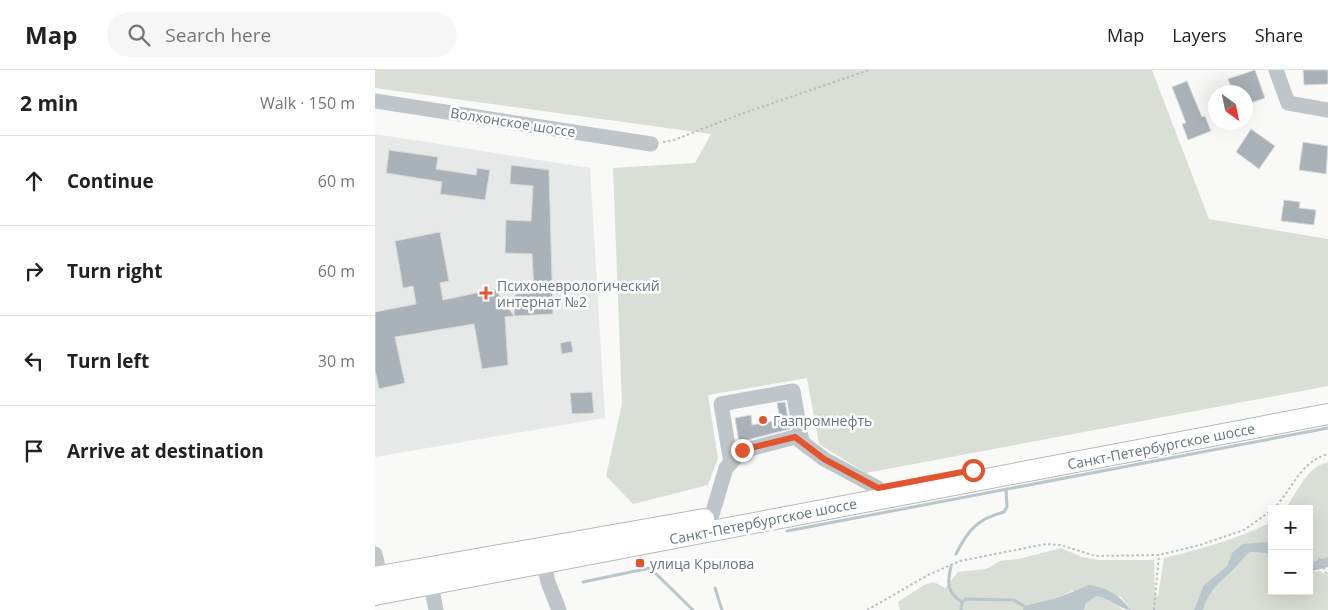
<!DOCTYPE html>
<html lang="en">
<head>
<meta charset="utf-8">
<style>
  body { margin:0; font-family:"Open Sans",sans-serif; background:#f6f6f6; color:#202124 }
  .controls { position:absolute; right:15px; bottom:15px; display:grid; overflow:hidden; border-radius:0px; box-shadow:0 5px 20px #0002 }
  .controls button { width:45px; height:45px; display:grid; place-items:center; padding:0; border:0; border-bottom:1px solid #e0e0e0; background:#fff; color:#202124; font:25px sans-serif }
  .compass { position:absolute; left:833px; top:15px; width:45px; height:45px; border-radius:50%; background:#fff; box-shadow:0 5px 20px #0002; rotate:147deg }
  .stop { position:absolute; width:15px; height:15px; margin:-11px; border:4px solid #e2542e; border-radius:50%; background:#fff }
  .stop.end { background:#e2542e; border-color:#fff; box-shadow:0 1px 5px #0008 }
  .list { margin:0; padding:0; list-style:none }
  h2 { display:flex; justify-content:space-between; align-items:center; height:65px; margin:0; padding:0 20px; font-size:21px }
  h2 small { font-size:16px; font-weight:400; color:#757577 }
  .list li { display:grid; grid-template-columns:32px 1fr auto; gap:15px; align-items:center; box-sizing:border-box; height:90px; padding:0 20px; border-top:1px solid #e0e0e0 }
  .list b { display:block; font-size:19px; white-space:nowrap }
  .list em { font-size:16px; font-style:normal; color:#757577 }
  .icon { flex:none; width:28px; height:28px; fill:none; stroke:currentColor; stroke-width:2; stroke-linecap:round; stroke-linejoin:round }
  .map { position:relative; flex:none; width:953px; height:540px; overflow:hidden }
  header { display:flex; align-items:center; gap:30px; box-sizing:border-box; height:70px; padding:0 25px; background:#fff; border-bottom:1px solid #e0e0e0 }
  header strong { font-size:24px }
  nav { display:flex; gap:28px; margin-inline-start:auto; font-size:18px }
  .search { width:350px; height:45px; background:#f6f6f6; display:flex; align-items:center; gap:12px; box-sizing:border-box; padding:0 18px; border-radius:28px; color:#757577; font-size:19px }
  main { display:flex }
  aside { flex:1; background:#fff }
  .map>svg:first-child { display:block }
</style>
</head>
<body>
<header>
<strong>Map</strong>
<div class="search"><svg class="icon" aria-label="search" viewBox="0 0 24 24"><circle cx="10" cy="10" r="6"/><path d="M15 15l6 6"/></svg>Search here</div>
<nav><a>Map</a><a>Layers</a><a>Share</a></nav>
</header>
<main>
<aside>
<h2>2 min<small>Walk · 150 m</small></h2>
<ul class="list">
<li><svg class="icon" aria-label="ahead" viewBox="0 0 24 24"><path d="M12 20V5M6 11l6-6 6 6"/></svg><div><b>Continue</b></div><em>60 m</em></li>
<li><svg class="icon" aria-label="right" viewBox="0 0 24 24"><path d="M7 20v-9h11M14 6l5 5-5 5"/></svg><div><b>Turn right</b></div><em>60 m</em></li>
<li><svg class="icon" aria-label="left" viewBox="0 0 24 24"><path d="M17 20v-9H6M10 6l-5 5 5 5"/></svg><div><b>Turn left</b></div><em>30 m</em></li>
<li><svg class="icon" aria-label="arrive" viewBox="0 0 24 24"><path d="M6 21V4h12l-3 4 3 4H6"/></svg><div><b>Arrive at destination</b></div></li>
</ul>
</aside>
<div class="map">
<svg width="953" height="540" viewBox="0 0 953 540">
  <rect width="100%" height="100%" fill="#f9f9f7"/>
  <path fill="#e7e8e8" d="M0,64L215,98L230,348L0,387Z"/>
  <path fill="#d9ded6" d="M0,0H777L834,149L953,169V316L491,403L444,374L432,308L333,325L343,388L333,415L258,434L231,406L247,334L238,98L320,93L336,64L0,18Z
    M953,392V487L934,493V439H910C923,422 931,397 953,392Z
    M897,452V474L892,472L857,483L852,496L828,516L819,540H756L746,527L697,521L685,527L649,536L648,540H525L523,532L549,515L559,512L570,518L583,502L611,499L625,491L644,489L686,478L707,487L724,490H779L780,524L783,526L789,488C826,479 862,469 897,452Z
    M875,482L890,483L897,487V521H934V502L945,501L949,504L953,502V540H828C833,522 843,514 856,502C863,496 867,488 875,482Z
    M722,526L731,528L748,540H709L711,533Z"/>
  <path fill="#bac6ca" d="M892,472L897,474V487L890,483L875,482C867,488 863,496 856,502C843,514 833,522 828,540H819L828,516L852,496L857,483L868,474Z
    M953,487V497L934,502V493Z
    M714,515C733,518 744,525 756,540C744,540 735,528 722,526L711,533L709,540H648L649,536L685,527Z"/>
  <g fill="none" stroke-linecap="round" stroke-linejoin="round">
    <path stroke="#bac6ca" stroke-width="3" d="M412,461L953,358
      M581,484C593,460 602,449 629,442L632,437L631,419
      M576,497C572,513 572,523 587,532
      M208,512L275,498L318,540
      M340,518L347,540
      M586,540L587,532L591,529L639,530L649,536"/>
  </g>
  <path fill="#a9b2b8" stroke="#dbdbd9" d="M880,0L890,28L870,35V22H858L853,9Z
    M928,0H953V14L929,15Z
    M812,11L827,47L830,46L836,61L813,70L807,54L811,53L797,17Z
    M876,59L900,76L884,99L861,82Z
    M928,72L953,76L951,104L924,100Z
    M14,80L63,87L61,99L101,105L102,98L115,100L110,130L65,124L67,112L11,103Z
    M136,95L174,100L178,244L139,246L140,224L159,223L157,184L130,183L131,150L156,151L158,116L135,114Z
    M909,130L925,132L924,138L941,140L939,155L906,151Z
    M65,162L74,211L65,213L68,230L120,219L139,246L130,247L133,295L107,299L99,254L20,267L30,313L4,319L0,300V242L41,234L38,216L28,218L20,171Z
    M196,271L198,282L187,284L185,273Z
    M217,322L219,343L197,344L195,323Z
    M410,332L415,359L364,372L360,348L376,345L377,355L405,350L402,333Z"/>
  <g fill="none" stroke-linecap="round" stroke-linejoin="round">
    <g stroke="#b4b9bd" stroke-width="22">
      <path id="major" d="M0,507L329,449
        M0,525L953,344"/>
    </g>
    <path stroke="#babec1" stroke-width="2" stroke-dasharray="2.5 2.5" stroke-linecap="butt" d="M288,72L299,70L363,45L494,0
      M898,439C918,420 924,392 953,384
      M944,488L951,503
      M492,540L553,505L585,491L671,474L685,475L721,486L784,485L825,475L869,460L897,440
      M779,540L784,485"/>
    <path stroke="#c0c5c9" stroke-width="15" d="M901,0L913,33L953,40
      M0,31L276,74
      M356,393L346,334L418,321L427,372
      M336,448L351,398L367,381L420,367L449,389L503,418
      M0,484L7,514
      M167,484L173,512L184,540
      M56,515L61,540"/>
    <use href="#major" stroke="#fff" stroke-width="20"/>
  </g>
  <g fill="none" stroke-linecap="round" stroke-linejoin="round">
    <path stroke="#e2542e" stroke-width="6" d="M367,380L420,367L449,389L503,418L598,400"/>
  </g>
  <g fill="#e2542e" stroke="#fff" stroke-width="2">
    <path d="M108.5 215.5h5v5h5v5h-5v5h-5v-5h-5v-5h5z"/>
    <circle cx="388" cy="350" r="5"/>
    <rect x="260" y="488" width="10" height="10" rx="2.5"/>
  </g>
  <g text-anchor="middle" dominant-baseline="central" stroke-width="5" stroke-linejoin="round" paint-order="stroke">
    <g font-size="14" fill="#647581" stroke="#fff">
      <text transform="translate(138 52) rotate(9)">Волхонское шоссе</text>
      <text transform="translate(786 376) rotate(-11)">Санкт-Петербургское шоссе</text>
      <text transform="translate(388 451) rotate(-11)">Санкт-Петербургское шоссе</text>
    </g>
    <g font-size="14" fill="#647581" stroke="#fff" text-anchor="start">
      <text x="122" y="215">Психоневрологический<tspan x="122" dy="16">интернат №2</tspan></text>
      <text x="398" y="350">Газпромнефть</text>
      <text x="275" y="493">улица Крылова</text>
    </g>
  </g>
</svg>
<div class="controls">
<button>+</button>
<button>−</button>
</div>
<svg class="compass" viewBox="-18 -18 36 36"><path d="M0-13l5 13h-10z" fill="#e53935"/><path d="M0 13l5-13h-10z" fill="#757577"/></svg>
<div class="stop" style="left:598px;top:400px"></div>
<div class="stop end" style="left:367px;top:380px"></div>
</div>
</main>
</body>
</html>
